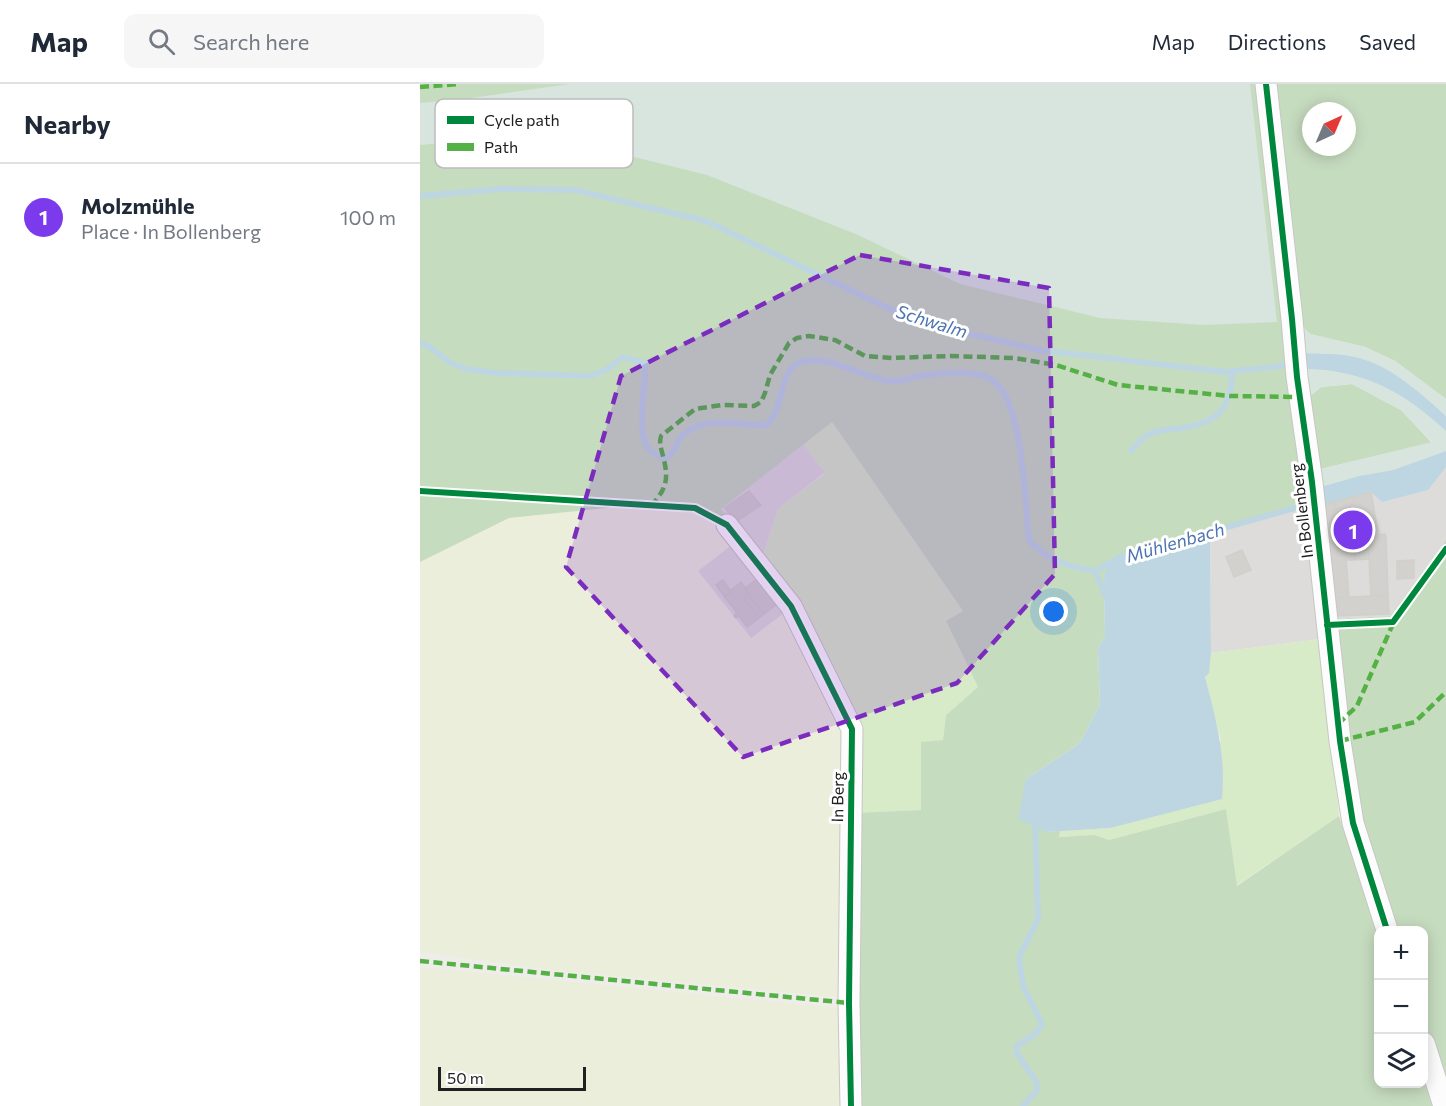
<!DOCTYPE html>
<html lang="en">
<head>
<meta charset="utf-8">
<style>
  body { margin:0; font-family:Commissioner,sans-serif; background:#f6f6f7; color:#1f2937 }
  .controls { position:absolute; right:18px; bottom:18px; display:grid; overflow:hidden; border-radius:12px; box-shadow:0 3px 15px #0003 }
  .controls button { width:54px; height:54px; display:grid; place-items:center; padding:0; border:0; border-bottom:2px solid #e0e1e3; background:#fff; color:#1f2937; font:30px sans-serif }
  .compass { position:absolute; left:882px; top:18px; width:54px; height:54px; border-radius:50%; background:#fff; box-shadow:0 3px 15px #0003; rotate:44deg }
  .scale { position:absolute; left:18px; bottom:15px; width:148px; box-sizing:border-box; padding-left:6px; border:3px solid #202020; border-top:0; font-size:16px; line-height:21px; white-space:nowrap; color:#202020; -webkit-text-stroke:4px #fff; paint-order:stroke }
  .you { position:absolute; left:634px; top:528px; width:21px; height:21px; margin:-15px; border:4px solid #fff; border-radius:50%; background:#1a73e8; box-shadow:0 0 0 9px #1a73e833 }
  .badge { display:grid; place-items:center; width:39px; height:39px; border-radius:50%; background:#7c3aed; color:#fff; font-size:20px; font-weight:700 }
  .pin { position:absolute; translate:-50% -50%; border:3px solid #fff; box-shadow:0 2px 6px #0006 }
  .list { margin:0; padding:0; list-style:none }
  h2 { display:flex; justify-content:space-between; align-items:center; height:78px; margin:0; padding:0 24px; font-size:26px }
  h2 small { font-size:20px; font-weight:400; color:#747a83 }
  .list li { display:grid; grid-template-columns:39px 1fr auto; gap:18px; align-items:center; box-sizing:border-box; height:108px; padding:0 24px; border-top:2px solid #e0e1e3 }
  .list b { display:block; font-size:22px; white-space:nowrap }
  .list p { margin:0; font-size:20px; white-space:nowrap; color:#747a83 }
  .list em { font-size:20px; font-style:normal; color:#747a83 }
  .icon { flex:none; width:33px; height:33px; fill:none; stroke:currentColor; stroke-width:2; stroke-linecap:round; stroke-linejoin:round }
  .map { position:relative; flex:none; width:1026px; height:1022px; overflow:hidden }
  header { display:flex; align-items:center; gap:36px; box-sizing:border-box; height:84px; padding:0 30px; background:#fff; border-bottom:2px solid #e0e1e3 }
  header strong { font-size:28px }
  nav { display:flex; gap:33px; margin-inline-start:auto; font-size:21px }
  .search { width:420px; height:54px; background:#f6f6f7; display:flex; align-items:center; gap:15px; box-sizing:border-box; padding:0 21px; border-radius:12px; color:#747a83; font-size:22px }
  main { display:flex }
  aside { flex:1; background:#fff }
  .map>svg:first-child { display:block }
</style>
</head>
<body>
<header>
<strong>Map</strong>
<div class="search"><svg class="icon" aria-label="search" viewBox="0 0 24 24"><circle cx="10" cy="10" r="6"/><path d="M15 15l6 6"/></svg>Search here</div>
<nav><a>Map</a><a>Directions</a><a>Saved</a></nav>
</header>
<main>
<aside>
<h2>Nearby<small></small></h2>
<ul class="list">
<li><span class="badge">1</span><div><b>Molzmühle</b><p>Place · In Bollenberg</p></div><em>100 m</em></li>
</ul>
</aside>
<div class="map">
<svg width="1026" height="1022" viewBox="0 0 1026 1022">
  <rect width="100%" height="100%" fill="#eeede9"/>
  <path fill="#dddcda" d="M383,360L405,388L358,425L341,477L300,425Z
    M1026,383V456L970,532L912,535L902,422Z
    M884,413L900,555L791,569L790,452L878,422L877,419Z
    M314,459L368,526L331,555L278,487Z"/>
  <path fill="#eceedc" d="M231,422L272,429L310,451L314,459L278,487L331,554L368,526L425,646L427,914L122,885L0,868V478L89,434L186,424Z
    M0,883L429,925L428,1022H0Z"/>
  <path fill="#d7ebc8" d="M412,338L543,527L526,537L558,603L526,631L523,656L501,659V726L434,729L437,644L341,477L358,425L405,389L383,360Z
    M900,555L919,732L816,802L806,725L689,756L675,751L639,753L640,747L690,744L801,657L785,593L789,588L791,569Z"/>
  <path fill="#c6dcbf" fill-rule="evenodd" d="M0,0H837L884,413L877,419L878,422L790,452L704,471L684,492L685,551L678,565L680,620L660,659L606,695L626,748L640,747L639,753L675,751L689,756L806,725L817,802L919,732L958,852V1000H1004V988L1015,1022H440L434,729L501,726V658L523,656L526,631L558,603L526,537L543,527L412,338L301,425L313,441L285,426L272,429L261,428L231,422L186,424L89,434L0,478Z
    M853,0H1026V315L975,277L945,263L890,250L881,241ZM891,27H927V63H891Z
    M932,300L981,326L1012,359L896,386L888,314L901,303Z
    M1026,456V1004L1004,935V846H974L937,738L912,535L970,532Z"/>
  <path fill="#d7e5de" d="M149,0H830L857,238L784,241L680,234L540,200L438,151L287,91L166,61L80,54L0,61V19L45,15Z
    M881,241L890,250L945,263L975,277L1026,315V332C1002,310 972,283 940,274C922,269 902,270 884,269Z
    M885,285C944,286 984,308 1026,347V367L973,386L939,392L897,404L896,386L1012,358L981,326L932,300L901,303L888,314Z"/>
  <path fill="#bdd6e1" d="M884,269C902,270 922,269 940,274C972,283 1002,310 1026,332V347C984,308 944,286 885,285Z
    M1026,367V383L1008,406L962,418L951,408L902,422L897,404L939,392L973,386Z
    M790,452L791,569L789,589L785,593C796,635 806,671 802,715L690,744L626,748L598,735L606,695L660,659L680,620L678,565L685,551L684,492L688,480L704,471Z"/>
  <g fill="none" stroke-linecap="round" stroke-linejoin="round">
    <path stroke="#bdd6e1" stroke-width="6" d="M0,112L82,105L155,106L286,137L468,224L547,249L619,266L805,288L871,281
      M0,259L7,261L29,278L46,285L77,289L171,292L189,284L202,273L225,279C226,301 216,347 228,364C232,369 238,372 244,375C256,369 255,358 264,350C288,330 319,342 346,341C365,326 358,287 379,279C406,267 444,296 472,297C480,298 490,294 499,292C514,290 533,288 549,289C559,290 571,293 578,301C603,328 605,418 609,456C627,476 649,483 675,487
      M711,367C716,362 721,354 728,351C736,346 745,346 755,345C794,340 812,329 812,287
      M687,515L675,487L700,473L882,422
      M603,1022L616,1008L617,999L596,968L597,962L615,950L622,940L603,902L599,873L618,835L615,736"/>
  </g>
  <path fill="#d2d1ce" stroke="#d1cfca" stroke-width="1.5" d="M329,407L341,421L316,438L305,424Z
    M951,408L955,431L920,436L914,418Z
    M914,418L921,440L907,442L902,422Z
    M955,431L959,451L965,450L966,453L910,459L906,442L921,440L920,436Z
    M966,453L968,511L951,512L948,455Z
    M948,455L949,475L935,476L936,456Z
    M936,456L935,476H926L929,513L914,514L910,459Z
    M822,466L831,486L814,493L806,473Z
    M994,476V494L977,495V477Z
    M341,492L361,517L344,530L324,505Z
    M303,496L311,508L304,512L296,501Z
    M321,498L328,509L323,513L339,534L327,543L319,532L316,534L314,532L317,529L304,512Z
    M328,509L344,530L339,534L323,513Z
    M968,511L969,530L915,532L914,514Z"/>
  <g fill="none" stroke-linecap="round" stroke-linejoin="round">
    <g stroke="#c7c6c5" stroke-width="23">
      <path id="minor" d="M846,0L872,235L877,293L892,398L920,657L933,739L967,846
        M307,441L371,522L432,645L429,919L431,1022
        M1004,959L1024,1022"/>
    </g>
    <use href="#minor" stroke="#fcfcfc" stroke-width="21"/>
    <path stroke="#55b145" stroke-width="4.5" stroke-dasharray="9 4.5" stroke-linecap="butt" d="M0,3L39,0
      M231,422C247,404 249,395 243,372C241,364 239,359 241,352L275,325L302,321L334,322L341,318L345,309L350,291L369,259L377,254L389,252L415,256L445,272L472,274L530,272L594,274L636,281L698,301L810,312L880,313
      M918,640L937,622L975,535
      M920,657L995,638L1026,608
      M0,877L429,919"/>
    <g stroke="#fff" stroke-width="10">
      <path id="cycleway" d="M846,0L872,235L877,293L892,398L920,657L933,739L967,846
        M0,407L275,424L307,441L371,522L432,645L429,919L431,1022
        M907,541L973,538L1026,465"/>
    </g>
    <use href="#cycleway" stroke="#00873e" stroke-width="6"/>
  </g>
  <path fill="#7b2cbf" fill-opacity="0.2" stroke="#7b2cbf" stroke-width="4.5" stroke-dasharray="12 8" stroke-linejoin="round" d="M440,171L629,204L635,490L537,599L323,673L146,483L201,292Z"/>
  <g text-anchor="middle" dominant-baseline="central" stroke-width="6" stroke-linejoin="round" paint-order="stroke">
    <g font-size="16" fill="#202020" stroke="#fff">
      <text transform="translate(881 427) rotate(-97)">In Bollenberg</text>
      <text transform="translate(417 713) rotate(-89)">In Berg</text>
    </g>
    <g font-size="18" font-style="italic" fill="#4c74b0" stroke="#fff">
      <text transform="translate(512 237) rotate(17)">Schwalm</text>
      <text transform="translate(755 458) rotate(-16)">Mühlenbach</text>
    </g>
  </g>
  <rect x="15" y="15" width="198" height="69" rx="9" fill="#fff" stroke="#bcbcbc" stroke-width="1.5"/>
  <rect x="27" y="32" width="27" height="8" fill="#00873e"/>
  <rect x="27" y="59" width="27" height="8" fill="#55b145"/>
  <g font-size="16" fill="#202020">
    <text x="64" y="42">Cycle path</text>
    <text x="64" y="69">Path</text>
  </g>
</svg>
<div class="controls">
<button>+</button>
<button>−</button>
<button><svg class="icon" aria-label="layers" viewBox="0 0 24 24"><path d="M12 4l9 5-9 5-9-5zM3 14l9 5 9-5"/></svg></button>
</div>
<svg class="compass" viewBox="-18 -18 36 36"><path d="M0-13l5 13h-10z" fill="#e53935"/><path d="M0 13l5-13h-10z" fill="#747a83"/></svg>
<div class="scale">50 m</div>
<div class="you"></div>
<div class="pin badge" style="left:933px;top:446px">1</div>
</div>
</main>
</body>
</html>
